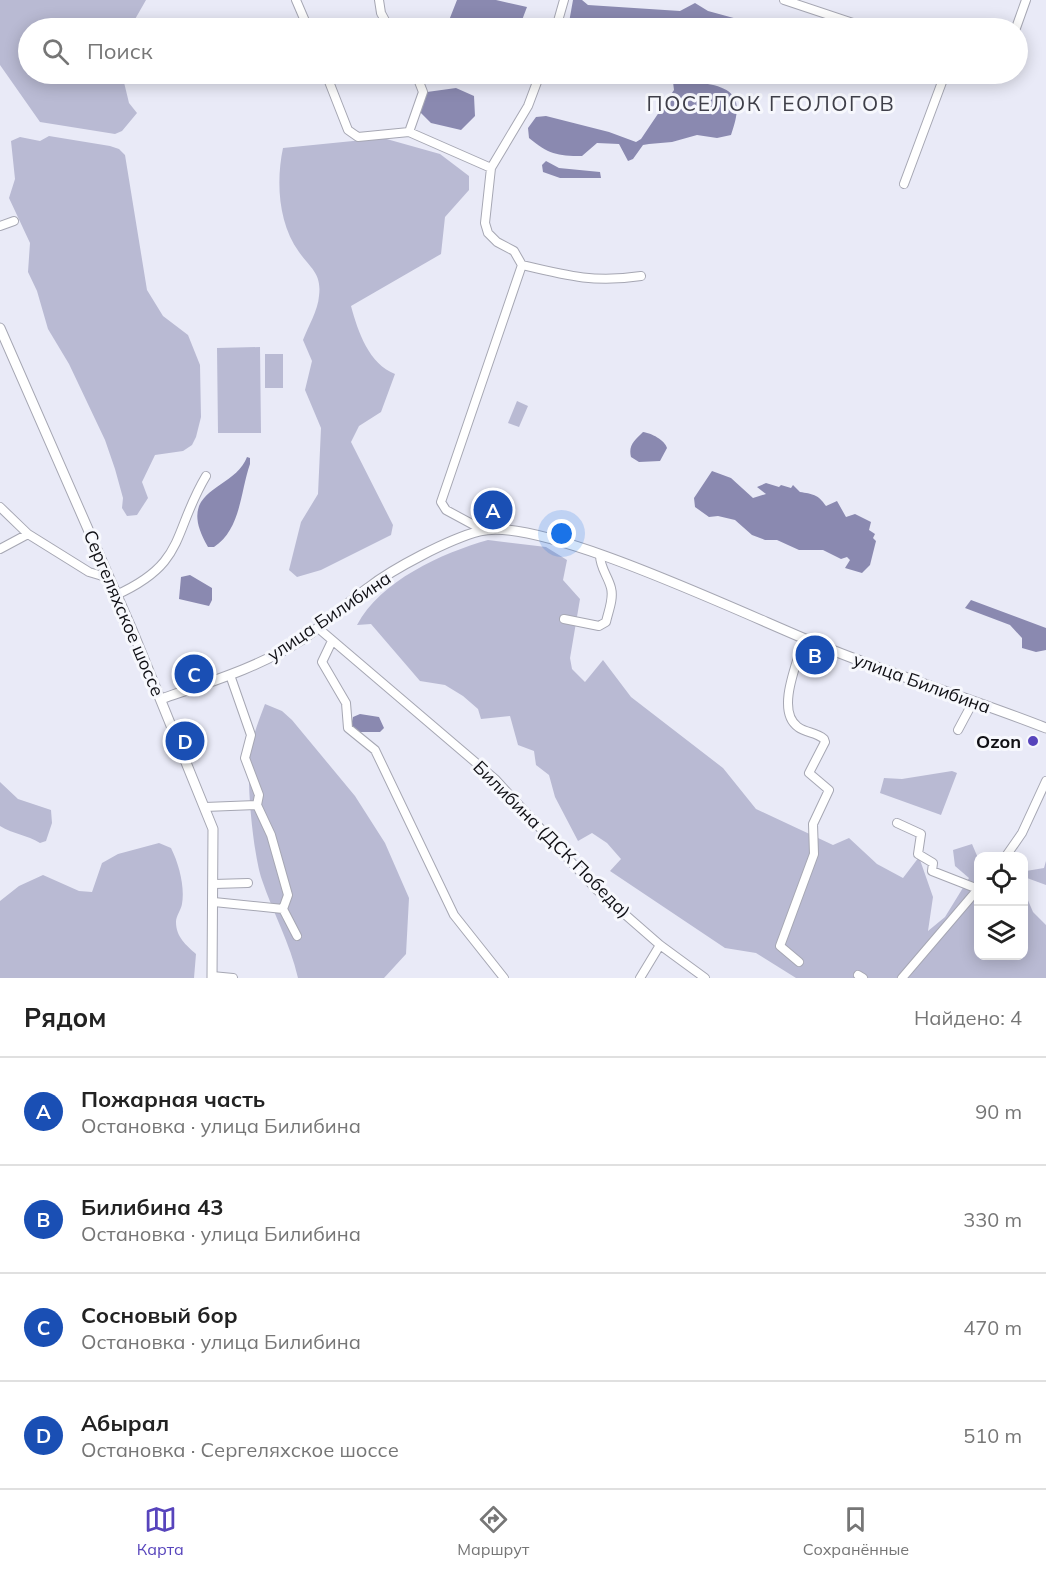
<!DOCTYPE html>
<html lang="ru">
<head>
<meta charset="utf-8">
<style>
  body { margin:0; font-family:Mulish,sans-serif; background:#f2f2f2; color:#222 }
  .controls { position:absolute; right:18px; bottom:18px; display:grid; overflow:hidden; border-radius:12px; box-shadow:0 3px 15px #0003 }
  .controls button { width:54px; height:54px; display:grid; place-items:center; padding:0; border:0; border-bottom:2px solid #e0e0e0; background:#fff; color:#222; font:30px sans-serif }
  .you { position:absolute; left:562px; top:534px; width:21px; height:21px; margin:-15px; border:4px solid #fff; border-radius:50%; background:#1a73e8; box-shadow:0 0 0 9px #1a73e833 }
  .badge { display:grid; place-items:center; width:39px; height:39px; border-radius:50%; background:#5744bc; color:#fff; font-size:20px; font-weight:700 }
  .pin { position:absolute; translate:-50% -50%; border:3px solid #fff; box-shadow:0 2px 6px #0006 }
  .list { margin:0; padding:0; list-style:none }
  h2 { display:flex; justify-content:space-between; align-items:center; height:78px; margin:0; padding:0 24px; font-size:26px }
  h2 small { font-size:20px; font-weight:400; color:#767676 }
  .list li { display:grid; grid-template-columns:39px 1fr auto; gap:18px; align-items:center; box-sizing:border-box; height:108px; padding:0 24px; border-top:2px solid #e0e0e0 }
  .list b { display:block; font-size:22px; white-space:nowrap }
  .list p { margin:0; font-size:20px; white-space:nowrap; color:#767676 }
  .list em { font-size:20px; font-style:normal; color:#767676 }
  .icon { flex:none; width:33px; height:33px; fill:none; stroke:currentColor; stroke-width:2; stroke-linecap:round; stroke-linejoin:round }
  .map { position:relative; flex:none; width:1046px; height:978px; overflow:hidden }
  .search { position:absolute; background:#fff; box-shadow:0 3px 15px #0003; left:18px; right:18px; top:18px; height:66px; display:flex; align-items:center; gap:15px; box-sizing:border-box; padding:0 21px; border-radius:33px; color:#767676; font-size:22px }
  .sheet { height:510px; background:#fff }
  nav { display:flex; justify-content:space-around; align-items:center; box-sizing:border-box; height:84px; border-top:2px solid #e0e0e0; background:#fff; font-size:16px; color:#767676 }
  nav a { display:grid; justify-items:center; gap:3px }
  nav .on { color:#5744bc }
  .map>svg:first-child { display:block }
</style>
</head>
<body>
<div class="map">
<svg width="1046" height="978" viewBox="0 0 1046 978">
  <rect width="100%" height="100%" fill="#e9eaf7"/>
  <path fill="#b9bad3" d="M0,0H146L130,28H28V74H122L129,103L137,113L122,131L115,134L40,122L0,65Z
    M49,136L110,146L119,149L125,155L147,290L163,316L188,335L200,365L201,417L196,437L192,445L183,451L155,455L142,482L148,498L137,515L127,516L122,508L123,498L115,469L105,440L69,364L48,329L37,291L28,272L30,243L9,198L15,179L11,141L20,137L40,141Z
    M383,138L440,154L469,176V190L445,217L441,254L351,306C358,332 369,364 395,374L381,412L359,426L351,442L393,525L391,535L321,570L297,577L289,570L301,522L318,494L321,428L305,390L312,361L303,340C308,327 318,310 319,296C322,273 310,268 299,252C278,223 276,181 283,148Z
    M260,347L261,433H218L217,348Z
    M265,354H283V388H265Z
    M517,401L528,406L519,427L508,423Z
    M488,540L546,547L567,560L563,580L580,599L570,658L572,669L585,682L603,660L631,697L723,768L756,809L833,845L849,838L877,864L903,878L919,857L933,897L928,931L945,917L969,878L955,866L953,850L972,844L978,858V956H1024V891L1033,912L1046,925V978H796L756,953L725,948L610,871L621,859L607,843L592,833L578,841L555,797L549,775L536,765L534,751L518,745L510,716L481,719L478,709L463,696L445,685L420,681L371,624L357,625C380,581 442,553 488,540Z
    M265,704L282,711L292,720L355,796L385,843L409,898L406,954L384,978H298C290,943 273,913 262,880C253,854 246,779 250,752C253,735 259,720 265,704Z
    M952,771L957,773L941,815L880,793L884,778L902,779Z
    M0,782L18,799L51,810L52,823L46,841L40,843C27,835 13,834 0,826Z
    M159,843L171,848C179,864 185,887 182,904C181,910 176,916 176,922C176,937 186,945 196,954L194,978H0V901L19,886L43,875L79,891L92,892L102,863L118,854Z
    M1046,861V885L1027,878L1026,871L1044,868Z"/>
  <path fill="#8a89b0" d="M457,0H496L527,7L519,28H446Z
    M573,0H582L588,5L680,11L695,3L708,11L741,20L746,28H568Z
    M672,74H699L702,83C738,88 743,101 731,135L717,138L697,135L672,142L649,144L643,145L633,159L628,161L619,144L597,143L582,156C557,156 548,154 529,138L528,128L536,117L546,116L609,132L636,142L641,139L674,90Z
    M456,88L474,96L475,116L461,130L431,123L420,112L427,92Z
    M546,161L559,168L600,172L601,178H560L543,172L542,165Z
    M643,432C651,433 665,440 667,448L660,461L639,462L631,457C628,445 635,440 643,432Z
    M247,457L250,458V464C240,493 241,529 214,547H208C173,487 234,492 247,457Z
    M712,471L731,478L753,498L766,494L757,487L766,483L779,487L781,485L791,488L793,485L800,492C812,494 818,494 826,506L837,501L846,517L855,514L871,522L869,530L875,534L873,538L876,541L870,565L862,573L845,568L850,560L847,557L841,559L823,550H799L777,540H765L752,535L735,520L718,516L709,517L695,507L694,498Z
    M190,575L212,588V600L209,606L179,599L181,577Z
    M971,600L1046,628V650L1036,652L1022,648V638L1010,625L965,608Z
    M360,714L379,717L384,728L380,732H355L351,726L353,717Z"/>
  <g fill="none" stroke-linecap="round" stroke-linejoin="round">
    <g stroke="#a6a7b3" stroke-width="10">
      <path id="minor" d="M296,0L308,28
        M379,0L381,13L389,28
        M784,0L868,28
        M556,28L564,0
        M1016,28L1026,0
        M326,74L348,130L358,137L409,132L423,92L416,74
        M540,74L528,106L491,168L485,223L488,233L497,242L514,251L522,265C568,276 595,283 641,276
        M409,132L491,168
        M904,184L945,74
        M0,226L14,221
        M0,507L28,534
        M483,530L446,510L441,502L522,265
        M0,549L28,534L89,572L109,578
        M116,595C187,563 172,533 206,476
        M564,619L599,626L606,622C608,612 614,599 611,588C608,576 600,568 600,555
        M318,628L495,779L597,890L660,945L705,978
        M332,641L322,662L346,703L348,728L375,750L454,915L504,978
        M230,675L251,735L245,758L259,795L257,805L271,835L288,895L283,909L297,936
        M958,730L973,702
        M205,807L257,805
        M897,823L921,834L918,854L933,863L932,871L978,889L902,978
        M1006,856L1022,833L1046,781
        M214,884L248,883
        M214,902L283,909
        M799,962L780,946L814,854L813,824L829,790L809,773L825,742L824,739C816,732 806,733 798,727C775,711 798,661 804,639
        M858,975L863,978
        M212,976L233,978
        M640,978L660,945"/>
    </g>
    <g stroke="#a6a7b3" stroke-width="11">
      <path id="major" d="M0,328L133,632L213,829L212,978
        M161,699C210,682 260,667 303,639C326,623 346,604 368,588C394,568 449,539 480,531C541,514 764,624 832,650C902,678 975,700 1046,728"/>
    </g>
    <use href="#minor" stroke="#fff" stroke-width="8"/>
    <use href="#major" stroke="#fff" stroke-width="9"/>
  </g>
  <circle fill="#5744bc" stroke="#f7f8fd" stroke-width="2" cx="1033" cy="741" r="6"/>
  <g text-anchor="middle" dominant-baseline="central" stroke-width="6" stroke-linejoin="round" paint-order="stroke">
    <g font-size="18" fill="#101015" stroke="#f7f8fd">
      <text transform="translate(124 613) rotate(67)">Сергеляхское шоссе</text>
      <text transform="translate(329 616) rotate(-34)">улица Билибина</text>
      <text transform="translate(922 683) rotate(20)">улица Билибина</text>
      <text transform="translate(552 839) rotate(45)">Билибина (ДСК Победа)</text>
    </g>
    <g font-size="18" font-weight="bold" fill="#101015" stroke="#f7f8fd" text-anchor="end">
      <text x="1021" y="741">Ozon</text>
    </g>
    <g font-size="21" letter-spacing="1.5" fill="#3f3f49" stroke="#f7f8fd">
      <text x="771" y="103">ПОСЕЛОК ГЕОЛОГОВ</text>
    </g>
  </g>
</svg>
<div class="controls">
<button><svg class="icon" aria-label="locate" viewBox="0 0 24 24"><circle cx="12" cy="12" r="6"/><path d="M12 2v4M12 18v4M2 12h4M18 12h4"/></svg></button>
<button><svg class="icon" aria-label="layers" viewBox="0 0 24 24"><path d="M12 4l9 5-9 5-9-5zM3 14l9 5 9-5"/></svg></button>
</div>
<div class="you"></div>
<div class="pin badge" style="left:493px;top:510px;background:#1a4fb4">A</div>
<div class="pin badge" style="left:815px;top:655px;background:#1a4fb4">B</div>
<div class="pin badge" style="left:194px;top:674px;background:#1a4fb4">C</div>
<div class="pin badge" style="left:185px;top:741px;background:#1a4fb4">D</div>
<div class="search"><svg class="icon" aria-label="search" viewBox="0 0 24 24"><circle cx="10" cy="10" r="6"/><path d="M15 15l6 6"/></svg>Поиск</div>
</div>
<section class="sheet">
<h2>Рядом<small>Найдено: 4</small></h2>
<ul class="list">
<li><span class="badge" style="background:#1a4fb4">A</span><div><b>Пожарная часть</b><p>Остановка · улица Билибина</p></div><em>90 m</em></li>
<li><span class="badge" style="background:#1a4fb4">B</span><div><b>Билибина 43</b><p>Остановка · улица Билибина</p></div><em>330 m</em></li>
<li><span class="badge" style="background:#1a4fb4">C</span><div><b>Сосновый бор</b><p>Остановка · улица Билибина</p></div><em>470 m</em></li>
<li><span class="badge" style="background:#1a4fb4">D</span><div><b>Абырал</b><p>Остановка · Сергеляхское шоссе</p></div><em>510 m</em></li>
</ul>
</section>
<nav>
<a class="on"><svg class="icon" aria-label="map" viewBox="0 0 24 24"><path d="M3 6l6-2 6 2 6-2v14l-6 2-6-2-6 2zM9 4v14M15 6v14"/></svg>Карта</a>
<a><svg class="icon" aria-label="directions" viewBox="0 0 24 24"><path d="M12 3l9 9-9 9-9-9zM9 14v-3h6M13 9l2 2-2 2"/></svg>Маршрут</a>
<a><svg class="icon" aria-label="saved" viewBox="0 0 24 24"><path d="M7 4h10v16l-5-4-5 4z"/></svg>Сохранённые</a>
</nav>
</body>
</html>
